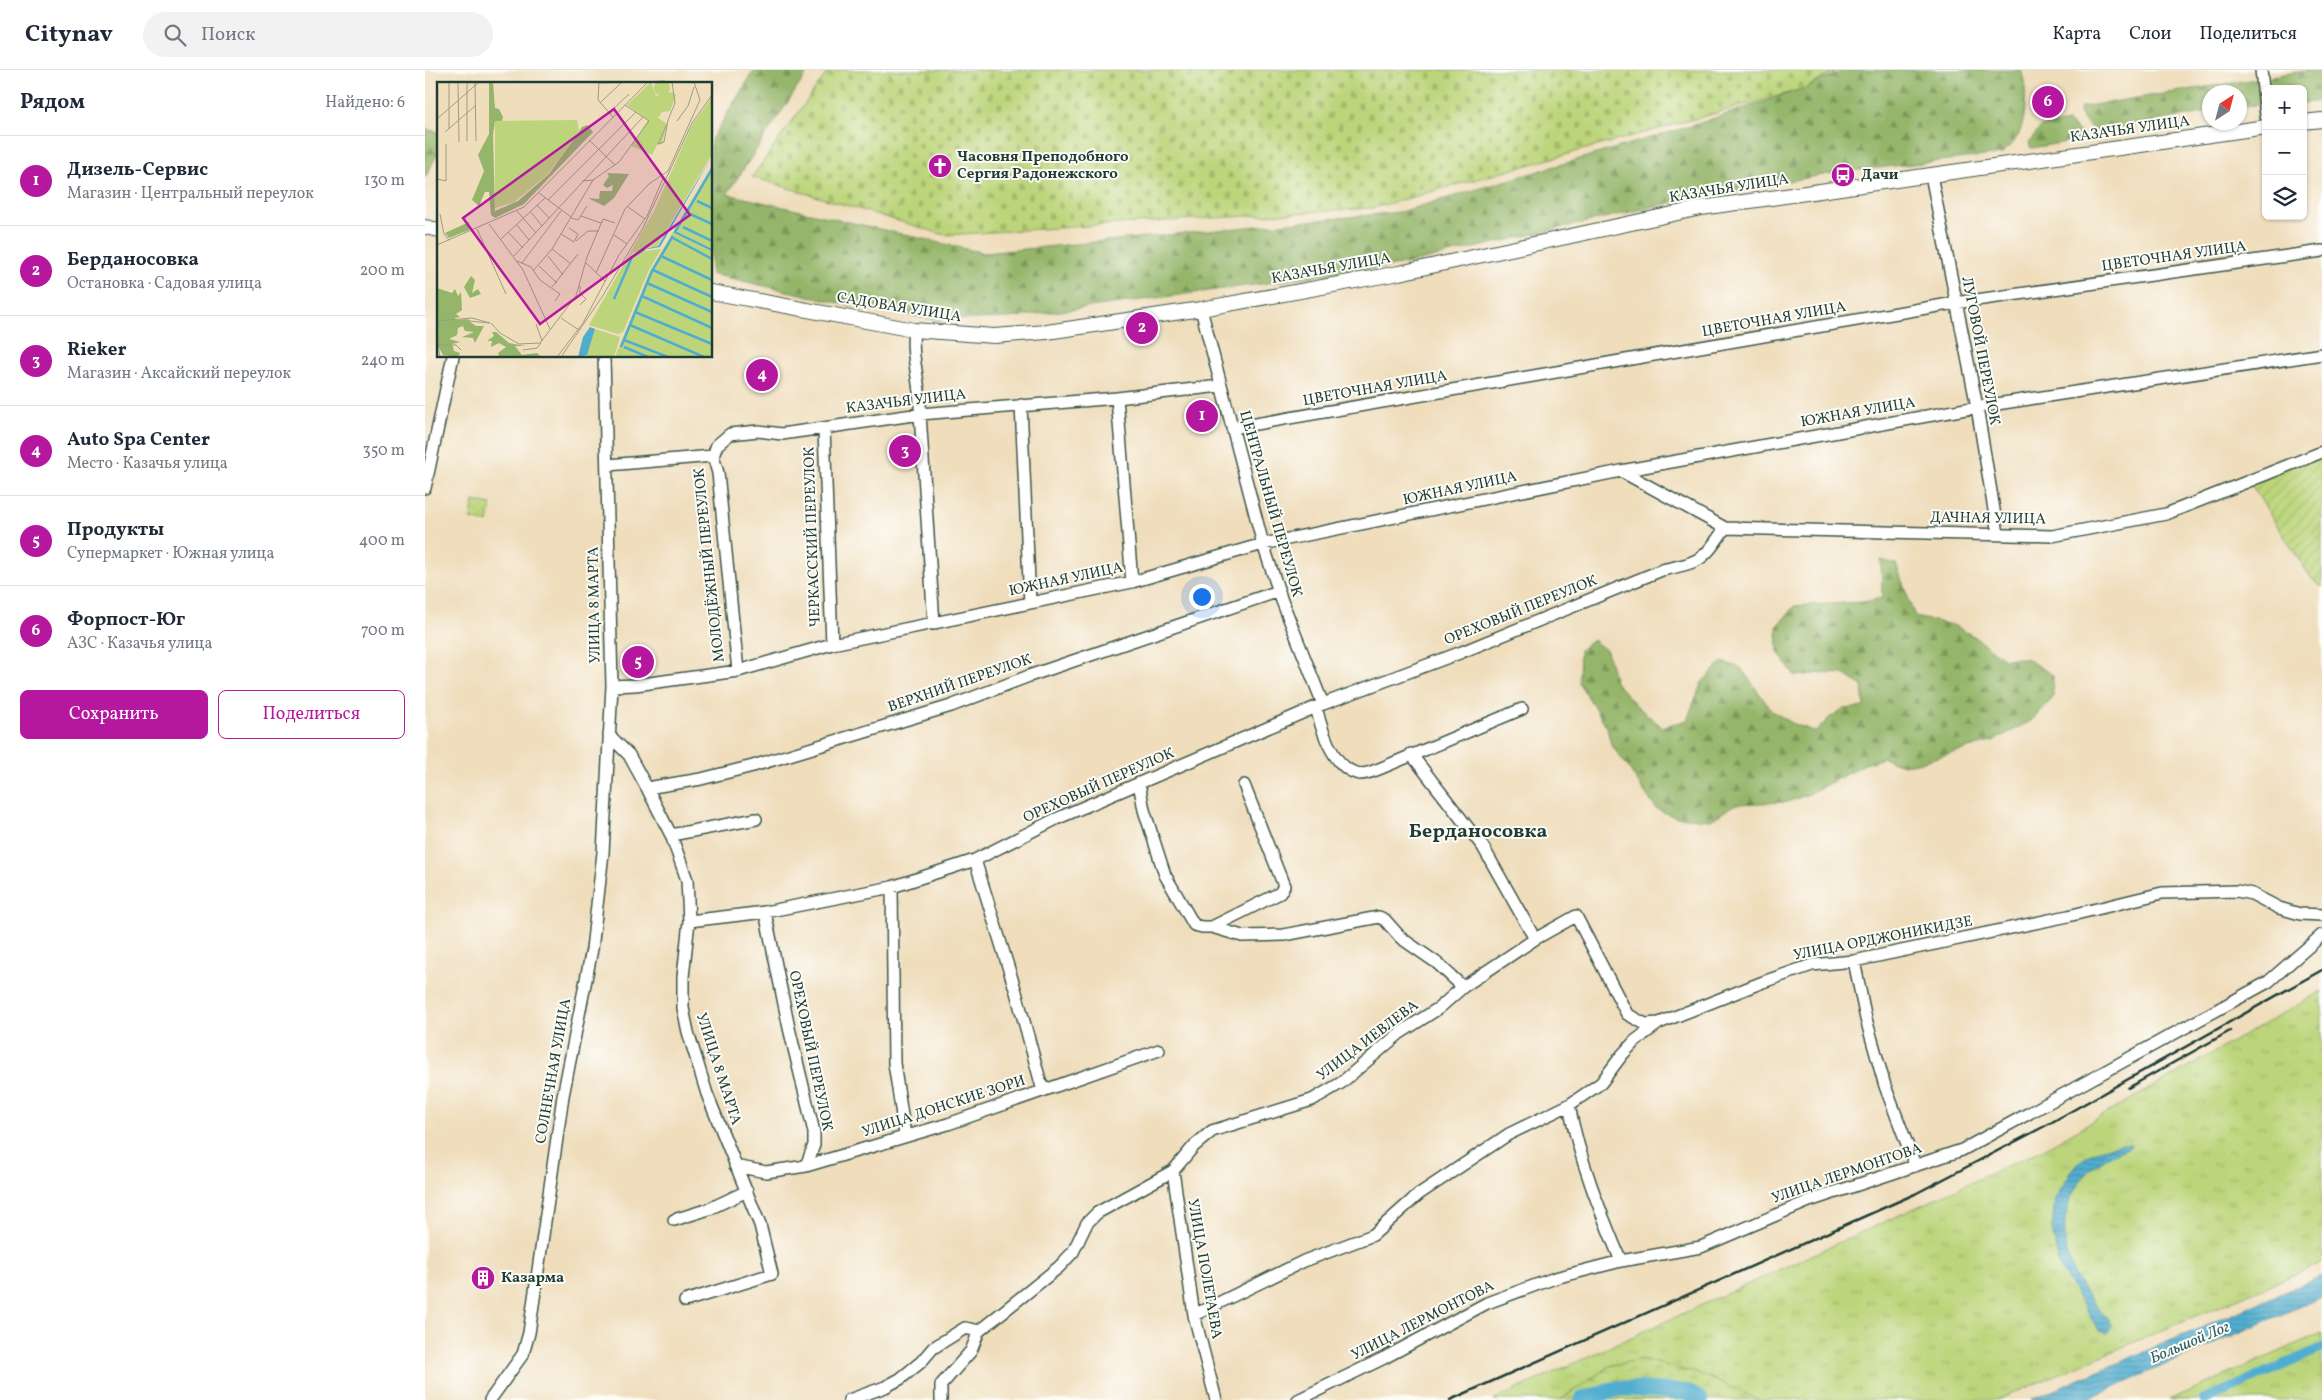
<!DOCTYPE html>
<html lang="ru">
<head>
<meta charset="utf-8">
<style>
  body { margin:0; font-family:Vollkorn,serif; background:#f2f2f3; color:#1f2937 }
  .controls { position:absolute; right:15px; top:15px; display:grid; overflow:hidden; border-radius:8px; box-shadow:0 1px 4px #0004 }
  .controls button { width:45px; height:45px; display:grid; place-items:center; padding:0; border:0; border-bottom:1px solid #e0e1e3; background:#fff; color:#1f2937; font:25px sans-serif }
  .compass { position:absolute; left:1777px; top:15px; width:45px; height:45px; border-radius:50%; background:#fff; box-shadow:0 1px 4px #0004; rotate:36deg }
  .you { position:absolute; left:776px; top:526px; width:18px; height:18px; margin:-12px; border:4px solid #fff; border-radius:50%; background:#1a73e8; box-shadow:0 0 0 8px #1a73e833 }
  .badge { display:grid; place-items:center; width:32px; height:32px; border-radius:50%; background:#b5179e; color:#fff; font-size:16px; font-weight:700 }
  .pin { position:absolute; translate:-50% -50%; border:2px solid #fff; box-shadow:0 1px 5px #0006 }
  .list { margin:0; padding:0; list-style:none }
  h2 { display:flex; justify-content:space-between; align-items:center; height:65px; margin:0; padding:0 20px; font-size:21px }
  h2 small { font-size:16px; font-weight:400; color:#747a83 }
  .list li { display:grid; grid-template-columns:32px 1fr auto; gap:15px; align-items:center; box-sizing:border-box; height:90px; padding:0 20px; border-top:1px solid #e0e1e3 }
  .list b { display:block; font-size:19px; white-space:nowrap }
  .list p { margin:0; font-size:16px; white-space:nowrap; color:#747a83 }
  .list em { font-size:16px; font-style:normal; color:#747a83 }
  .actions { display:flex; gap:10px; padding:15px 20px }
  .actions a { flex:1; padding:11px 0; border:1px solid #b5179e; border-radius:8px; text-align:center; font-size:18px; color:#b5179e }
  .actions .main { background:#b5179e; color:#fff }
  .icon { flex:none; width:28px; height:28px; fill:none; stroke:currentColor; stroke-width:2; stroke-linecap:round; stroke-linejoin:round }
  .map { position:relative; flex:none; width:1897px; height:1330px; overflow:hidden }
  header { display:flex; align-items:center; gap:30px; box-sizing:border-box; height:70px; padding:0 25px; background:#fff; border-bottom:1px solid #e0e1e3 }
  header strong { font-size:24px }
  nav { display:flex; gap:28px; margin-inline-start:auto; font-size:18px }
  .search { width:350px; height:45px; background:#f2f2f3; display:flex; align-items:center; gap:12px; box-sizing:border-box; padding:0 18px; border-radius:28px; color:#747a83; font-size:19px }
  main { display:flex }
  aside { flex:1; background:#fff }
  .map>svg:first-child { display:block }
</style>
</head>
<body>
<header>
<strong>Citynav</strong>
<div class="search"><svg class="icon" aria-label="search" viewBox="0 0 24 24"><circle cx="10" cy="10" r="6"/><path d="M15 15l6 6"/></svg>Поиск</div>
<nav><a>Карта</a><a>Слои</a><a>Поделиться</a></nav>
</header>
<main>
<aside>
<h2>Рядом<small>Найдено: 6</small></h2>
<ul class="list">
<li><span class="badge">1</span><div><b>Дизель-Сервис</b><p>Магазин · Центральный переулок</p></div><em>130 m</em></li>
<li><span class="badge">2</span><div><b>Берданосовка</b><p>Остановка · Садовая улица</p></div><em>200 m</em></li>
<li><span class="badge">3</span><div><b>Rieker</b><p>Магазин · Аксайский переулок</p></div><em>240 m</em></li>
<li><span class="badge">4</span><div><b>Auto Spa Center</b><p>Место · Казачья улица</p></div><em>350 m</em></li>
<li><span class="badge">5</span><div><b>Продукты</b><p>Супермаркет · Южная улица</p></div><em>400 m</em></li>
<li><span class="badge">6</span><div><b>Форпост-Юг</b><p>АЗС · Казачья улица</p></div><em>700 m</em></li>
</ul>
<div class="actions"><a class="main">Сохранить</a><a>Поделиться</a></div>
</aside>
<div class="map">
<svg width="1897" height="1330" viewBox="0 0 1897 1330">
  <defs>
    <pattern id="grass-tufts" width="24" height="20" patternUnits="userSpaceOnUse" patternTransform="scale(1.25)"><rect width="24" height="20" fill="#bcd57a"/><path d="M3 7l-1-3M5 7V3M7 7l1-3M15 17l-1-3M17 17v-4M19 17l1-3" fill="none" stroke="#a1b86a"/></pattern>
    <pattern id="forest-firs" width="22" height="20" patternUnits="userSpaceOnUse" patternTransform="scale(1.25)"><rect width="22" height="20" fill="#95b66a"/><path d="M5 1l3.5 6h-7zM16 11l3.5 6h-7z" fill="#799558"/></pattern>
    <pattern id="wetland-marsh" width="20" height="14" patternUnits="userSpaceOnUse" patternTransform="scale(1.25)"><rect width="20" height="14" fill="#bcd57a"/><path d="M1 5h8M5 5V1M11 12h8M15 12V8" fill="none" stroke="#a1b86a"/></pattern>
    <pattern id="cemetery-stones" width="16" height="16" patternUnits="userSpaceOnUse" patternTransform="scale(1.25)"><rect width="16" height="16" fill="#bcd57a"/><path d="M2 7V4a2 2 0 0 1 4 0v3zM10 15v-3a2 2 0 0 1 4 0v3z" fill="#a1b86a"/></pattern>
    <pattern id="park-dots" width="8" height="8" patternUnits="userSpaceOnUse" patternTransform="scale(1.25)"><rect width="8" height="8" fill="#bcd57a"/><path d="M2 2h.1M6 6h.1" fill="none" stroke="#a1b86a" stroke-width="1.8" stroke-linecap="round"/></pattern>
    <pattern id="garden-furrows" width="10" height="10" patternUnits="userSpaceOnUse" patternTransform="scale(1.25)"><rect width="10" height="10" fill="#bcd57a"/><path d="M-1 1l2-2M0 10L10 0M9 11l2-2" fill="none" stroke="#a1b86a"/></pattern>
    <pattern id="water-rules" width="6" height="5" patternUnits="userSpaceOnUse" patternTransform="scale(1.25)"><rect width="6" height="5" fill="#51adcf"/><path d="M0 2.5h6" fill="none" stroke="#438ea9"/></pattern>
  </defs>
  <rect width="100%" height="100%" fill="#fdfcf7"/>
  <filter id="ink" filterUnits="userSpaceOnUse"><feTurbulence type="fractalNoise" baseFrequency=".02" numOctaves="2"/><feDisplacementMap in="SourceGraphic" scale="10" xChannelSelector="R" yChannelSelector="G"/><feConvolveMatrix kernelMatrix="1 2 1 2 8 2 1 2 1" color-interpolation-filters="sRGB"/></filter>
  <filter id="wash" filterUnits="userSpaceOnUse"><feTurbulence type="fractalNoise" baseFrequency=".0096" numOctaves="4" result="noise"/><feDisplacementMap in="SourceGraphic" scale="20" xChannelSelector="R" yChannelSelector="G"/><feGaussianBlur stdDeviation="1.12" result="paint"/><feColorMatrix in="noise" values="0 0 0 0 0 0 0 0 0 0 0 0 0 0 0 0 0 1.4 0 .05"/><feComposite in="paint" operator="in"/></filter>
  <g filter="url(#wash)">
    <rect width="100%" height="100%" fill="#efddbb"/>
    <path fill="url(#grass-tufts)" stroke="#6e8957" d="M1897,921V1193L1572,1330H1335L1185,1296L1135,1330H1068L1615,1081Z
      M1897,1263V1330H1744Z"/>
    <path fill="url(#forest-firs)" stroke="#5a7a4f" d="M329,0H384L302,124L559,183L975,142L1266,56L1383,17L1419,0H1596C1603,20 1602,46 1593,66C1589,72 1582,78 1577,84L1416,102L1270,127L975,195L584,248L510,250L425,235L286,204V70Z
      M1888,0H1897V31L1878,33V19H1842V10L1847,6Z
      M1831,9L1836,34L1815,37L1814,22H1784V42L1673,61C1663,57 1659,51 1654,42L1656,37Z
      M1643,52L1656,63L1657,67L1654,70L1606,78L1604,73L1616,57Z
      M0,59L14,62V81L0,108Z
      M1456,490L1471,494L1490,547L1528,555L1548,566L1579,589L1600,588L1628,605V628L1606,651L1568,671L1492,693L1478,695L1458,688L1440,694L1384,724L1362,732L1311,734L1286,750L1250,747L1231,739L1201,694L1186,675L1182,657L1154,613L1155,580L1168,570L1182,581L1190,612L1213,637L1237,657L1262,650L1277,612L1297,592L1316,598L1347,641L1367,653L1391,662L1404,648L1418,639L1439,637L1437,616L1419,604L1398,603L1370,606L1353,582L1352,557L1369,536L1439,532L1457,528Z"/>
    <path fill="url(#wetland-marsh)" stroke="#6e8957" d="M1217,1289L1281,1306L1335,1330H1135L1185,1296Z"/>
    <path fill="url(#cemetery-stones)" stroke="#6e8957" d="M404,0H1413L1381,18L948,138L520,165L327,107Z"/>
    <path fill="url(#park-dots)" stroke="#6e8957" d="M49,431L66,435L63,453L46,449Z"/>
    <path fill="url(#garden-furrows)" stroke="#6e8957" d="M1897,379V517L1886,508L1821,407Z"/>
    <path fill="url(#water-rules)" stroke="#387582" d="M1694,1074H1706L1705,1077C1690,1083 1670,1092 1660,1105C1636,1133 1635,1169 1648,1202C1656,1219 1672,1236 1684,1251L1686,1256L1683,1263L1674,1261L1634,1196L1627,1159L1630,1129L1645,1103L1653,1093L1668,1082Z
      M1897,1206V1227L1659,1330H1606Z"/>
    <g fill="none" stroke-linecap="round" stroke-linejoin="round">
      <path stroke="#51adcf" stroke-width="10" d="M1779,1330L1897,1278"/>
      <path stroke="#51adcf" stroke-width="16" d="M1156,1330L1194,1318L1263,1322L1276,1330"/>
    </g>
  </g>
  <g filter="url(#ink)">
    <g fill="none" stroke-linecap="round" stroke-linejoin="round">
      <g stroke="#3e5548" stroke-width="14">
        <path id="minor" d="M1836,0L1841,46
          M1506,105L1552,337L1573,464
          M776,239L838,474L857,531L898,634
          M489,260C485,288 497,316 495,344L509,554
          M692,328L707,512
          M596,335L605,533
          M807,358L1530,233L1897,181
          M399,359L407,574
          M288,386L293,403L313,601
          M183,395L288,386L292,375L305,364L333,361L357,364L495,344L692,328L795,316
          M1196,401L1300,458L1627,466L1741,444L1897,382
          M0,418L28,286
          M187,616L210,615L313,601L407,574L707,512L838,474L1196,401L1552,337L1897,284
          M891,637C896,658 908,700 935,704C940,704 949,701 954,699L1097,639
          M184,665L204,685L222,718L246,765L262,810L264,851L258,907V938L263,962L282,1024L335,1155L347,1204L260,1231
          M986,684L1058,777L1110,869
          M714,713L719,740L740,805L769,855L777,857H787L855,823L859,816L819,715
          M222,718L276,709L328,696L526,636L604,606L854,521
          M246,765L331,749
          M550,790L591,922L618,1021
          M467,817L469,993L480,1065
          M340,842L364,958L389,1062V1075L381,1096
          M264,851L340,842L467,817L550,790L631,749L898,634L1037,582L1237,500C1277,491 1277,492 1300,458
          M787,857L817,866L859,865L954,847L960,850L976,868L1012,893L1038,917
          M1429,891L1441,949L1460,1016L1490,1095
          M1144,1035C1154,1089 1175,1141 1196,1191
          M310,1096L341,1102L381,1096L523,1054L734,980
          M748,1101L769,1245L791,1330
          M249,1150L284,1139L322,1121
          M769,1245L879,1191L948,1165L994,1124L1084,1064L1144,1035L1176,1013L1197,985L1210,971L1234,953L1338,912L1387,895L1429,891L1643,846L1737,823L1812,821L1827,824L1854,838L1875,844L1897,845
          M65,1330L98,1284L104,1263L138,1026L167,879L178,783L187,616L179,286
          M424,1330L460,1317L475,1309L496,1292L508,1278L540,1258L554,1261L634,1197L648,1182L662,1153L672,1143L748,1101L769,1076L787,1061L887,1030L916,1013L975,963L1014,938L1038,917L1110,869L1151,846L1202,944L1220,954L1234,953
          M516,1330V1315L546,1281L554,1261
          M873,1330L959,1288L1062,1233L1130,1208L1196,1191L1276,1177L1384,1131L1537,1080L1843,912L1897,865"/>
      </g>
      <g stroke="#3e5548" stroke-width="16">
        <path id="major" d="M1878,52L1897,50
          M0,157L14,160
          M286,222L489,260L569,266L622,262L776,239L974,203L1276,138L1841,57"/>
      </g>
      <use href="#minor" stroke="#fff" stroke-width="11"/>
      <use href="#major" stroke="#fff" stroke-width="14"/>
      <path stroke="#1f3d34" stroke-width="2.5" d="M1703,1018L1805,961
        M1025,1330L1490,1124L1620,1056L1897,900"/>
    </g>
  </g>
  <defs>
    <g id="church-disc" transform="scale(1.25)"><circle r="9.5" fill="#b5179e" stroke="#fdfcf7"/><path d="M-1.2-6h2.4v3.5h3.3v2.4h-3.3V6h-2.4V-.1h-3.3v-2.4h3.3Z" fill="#fff"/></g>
    <g id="bus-disc" transform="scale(1.25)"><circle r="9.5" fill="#b5179e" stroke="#fdfcf7"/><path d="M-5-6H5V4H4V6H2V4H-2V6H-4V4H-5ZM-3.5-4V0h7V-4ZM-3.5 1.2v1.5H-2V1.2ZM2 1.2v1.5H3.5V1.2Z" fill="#fff"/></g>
    <g id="building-disc" transform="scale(1.25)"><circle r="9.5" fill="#b5179e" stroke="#fdfcf7"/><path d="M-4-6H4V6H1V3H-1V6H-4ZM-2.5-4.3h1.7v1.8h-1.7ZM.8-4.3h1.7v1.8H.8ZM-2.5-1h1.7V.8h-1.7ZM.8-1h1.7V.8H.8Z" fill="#fff"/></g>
  </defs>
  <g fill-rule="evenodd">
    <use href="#church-disc" x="515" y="96"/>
    <use href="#bus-disc" x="1418" y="105"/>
    <use href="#building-disc" x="58" y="1208"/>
  </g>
  <g text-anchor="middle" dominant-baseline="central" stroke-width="4" stroke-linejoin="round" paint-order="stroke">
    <g font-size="15" fill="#1f3d34" stroke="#fdfcf7">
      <text transform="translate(1705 60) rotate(-8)">КАЗАЧЬЯ УЛИЦА</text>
      <text transform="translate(1304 119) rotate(-9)">КАЗАЧЬЯ УЛИЦА</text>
      <text transform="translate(1749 187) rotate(-8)">ЦВЕТОЧНАЯ УЛИЦА</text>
      <text transform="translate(906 199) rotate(-10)">КАЗАЧЬЯ УЛИЦА</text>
      <text transform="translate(474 238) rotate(9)">САДОВАЯ УЛИЦА</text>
      <text transform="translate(1349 250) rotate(-10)">ЦВЕТОЧНАЯ УЛИЦА</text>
      <text transform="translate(1555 281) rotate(79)">ЛУГОВОЙ ПЕРЕУЛОК</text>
      <text transform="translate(950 319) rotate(-10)">ЦВЕТОЧНАЯ УЛИЦА</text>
      <text transform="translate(481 332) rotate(-7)">КАЗАЧЬЯ УЛИЦА</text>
      <text transform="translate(1433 343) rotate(-10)">ЮЖНАЯ УЛИЦА</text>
      <text transform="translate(1035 419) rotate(-12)">ЮЖНАЯ УЛИЦА</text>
      <text transform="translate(845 434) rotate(74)">ЦЕНТРАЛЬНЫЙ ПЕРЕУЛОК</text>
      <text transform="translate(1563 449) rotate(1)">ДАЧНАЯ УЛИЦА</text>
      <text transform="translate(388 467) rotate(-92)">ЧЕРКАССКИЙ ПЕРЕУЛОК</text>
      <text transform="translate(285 495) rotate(-96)">МОЛОДЁЖНЫЙ ПЕРЕУЛОК</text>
      <text transform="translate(641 510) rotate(-12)">ЮЖНАЯ УЛИЦА</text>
      <text transform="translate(170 535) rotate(-91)">УЛИЦА 8 МАРТА</text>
      <text transform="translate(1096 541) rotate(-22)">ОРЕХОВЫЙ ПЕРЕУЛОК</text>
      <text transform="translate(535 614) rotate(-19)">ВЕРХНИЙ ПЕРЕУЛОК</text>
      <text transform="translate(674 716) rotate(-24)">ОРЕХОВЫЙ ПЕРЕУЛОК</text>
      <text transform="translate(1458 869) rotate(-11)">УЛИЦА ОРДЖОНИКИДЗЕ</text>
      <text transform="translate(943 971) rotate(-37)">УЛИЦА ИЕВЛЕВА</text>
      <text transform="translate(385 981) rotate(78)">ОРЕХОВЫЙ ПЕРЕУЛОК</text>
      <text transform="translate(293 999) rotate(72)">УЛИЦА 8 МАРТА</text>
      <text transform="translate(129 1001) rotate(-80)">СОЛНЕЧНАЯ УЛИЦА</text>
      <text transform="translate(519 1037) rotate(-18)">УЛИЦА ДОНСКИЕ ЗОРИ</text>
      <text transform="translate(1422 1104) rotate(-19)">УЛИЦА ЛЕРМОНТОВА</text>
      <text transform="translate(779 1199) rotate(80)">УЛИЦА ПОЛЕТАЕВА</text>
      <text transform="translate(998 1251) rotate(-27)">УЛИЦА ЛЕРМОНТОВА</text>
    </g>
    <g font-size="15" font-weight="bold" fill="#1f3d34" stroke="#fdfcf7" text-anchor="start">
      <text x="532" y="87">Часовня Преподобного<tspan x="532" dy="17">Сергия Радонежского</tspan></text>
      <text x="1436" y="105">Дачи</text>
      <text x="76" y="1208">Казарма</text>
    </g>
    <g font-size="16" font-style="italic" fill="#2e5f62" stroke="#fdfcf7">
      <text transform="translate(1765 1273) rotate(-23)">Большой Лог</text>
    </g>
    <g font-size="20" font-weight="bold" fill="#1f3d34" stroke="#fdfcf7">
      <text x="1053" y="762">Берданосовка</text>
    </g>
  </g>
  <g transform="translate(12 12)">
    <rect width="275" height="275" fill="#efddbb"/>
    <path d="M275,15V72L220,164L195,171L191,182L202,170L224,167L211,190L186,250L181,252L152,243L217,129L255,43ZM275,84V167L237,148ZM236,150L275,169V275H178L213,189ZM158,247L183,255L177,275H149Z" fill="#bcd57a"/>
    <path d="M52,0H56L58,26L62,27L66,35L65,39H58L56,53L58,129L81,119L112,92L145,45L150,43L156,50L87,122L58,136L54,133L52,110H48L42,124L35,118L47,89L41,73L52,52ZM170,91L192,92L177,116L167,124L151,116L162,117L163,109H175L176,103L170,106L166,103L172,94ZM32,140V148L12,156L8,151ZM34,194L38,198L35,211L41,207L44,212L33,216L27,205ZM0,206L15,211L18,207L21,214L24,210L25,228L19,232L23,235L18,236L19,238L29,237L39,244H47L38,261L36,256L25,255L37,250L28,249L26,244L21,246L20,253L12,257L23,260L15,262L17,269L23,271L21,275L6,273L0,262ZM55,250H59L72,261L88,264H78L85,273L100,271L103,274H62L61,271L69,265L62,261L54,265L55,259H50L57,254Z" fill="#95b66a"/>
    <path d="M185,222H189L181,247H173L178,228Z" fill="#bcd57a"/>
    <path d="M217 6a8 8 0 1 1 16 0a8 8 0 1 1-16 0ZM140,38L142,48L137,58L110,93L77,120L58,126V39Z" fill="#bcd57a"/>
    <path d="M214,0L219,14L236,10L239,13L233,29L225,30L221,36L230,42L225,62L220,63L215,73L194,64L211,38L190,23Z" fill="#bcd57a"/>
    <path d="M275,74L223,165L205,168L221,164ZM153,245L158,247L150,273L141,275L146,255Z" fill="#51adcf"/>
    <path fill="none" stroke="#51adcf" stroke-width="2.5" d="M275,87L238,150L275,168M260,119L275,126M253,132L275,142M246,145L275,159M236,156L275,177M224,174L275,198M216,188L275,215M210,201L275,230M205,214L275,246M177,217L195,175L208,167M198,230L275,262M193,243L267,275M187,258L231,275M184,265L215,189L236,154M187,265L211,275"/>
    <path fill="none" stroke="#9c9d85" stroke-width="1" d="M21,0L22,60M30,0V59M38,0L39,59M162,1L204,0M162,1L161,18L176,35M163,21L184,1M172,31L192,12M0,37L42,0M240,39L251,24L257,5M230,42L221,62L227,60L231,38L238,21L235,0M12,47V0M8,50L38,24M152,58L178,83M0,97L9,99V62M145,99L156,98L182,80L212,39L188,23M102,111L134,135M111,118L199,30M100,123L112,136M191,125L208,137M80,129L99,151M93,129L105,144M3,132L7,152L12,158M144,134L164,141M134,136L141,138L150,124M52,142L86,188L113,247M79,142L92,158M40,147L69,212M71,150L86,166M124,152L137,160L141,152L132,146M177,153L190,162M64,157L108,116M139,159L151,149H162M0,163L87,125L211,0M115,167L134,182M77,174L206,35M111,174L126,193M80,179L94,185L103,198L123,212L118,219M85,181L124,129M149,181L168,199M102,184L120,201M96,189L115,167L156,98M159,191L188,127L212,102L231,89L263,18L257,0M115,205L141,172M143,223L149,217L143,211V204M31,236L32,239L53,241M124,236L142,248M0,239L35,236L53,241M54,241L63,251L82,262L103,261L139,214L150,175L166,137L178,141M99,242L105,259M0,256L3,275M1,263H19L24,268M86,268L100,266L104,261M120,275L146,241L182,173L210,134L227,94M124,275L165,215L206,146L255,41L275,13"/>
    <path fill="#b5179e" fill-opacity="0.15" stroke="#b5179e" stroke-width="2.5" d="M177,27L253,133L103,242L26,136Z"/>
    <rect width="275" height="275" fill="none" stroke="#1f3d34" stroke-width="2.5"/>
  </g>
</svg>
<div class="controls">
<button>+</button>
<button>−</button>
<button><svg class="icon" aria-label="layers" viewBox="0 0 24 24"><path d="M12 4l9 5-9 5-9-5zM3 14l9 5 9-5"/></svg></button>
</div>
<svg class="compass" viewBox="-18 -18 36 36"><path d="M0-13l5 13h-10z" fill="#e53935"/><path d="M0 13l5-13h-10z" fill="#747a83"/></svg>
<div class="you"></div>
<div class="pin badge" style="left:777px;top:346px">1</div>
<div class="pin badge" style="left:717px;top:258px">2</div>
<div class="pin badge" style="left:480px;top:381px">3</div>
<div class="pin badge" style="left:337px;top:305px">4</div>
<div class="pin badge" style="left:213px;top:592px">5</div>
<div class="pin badge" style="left:1623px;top:32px">6</div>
</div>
</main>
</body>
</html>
